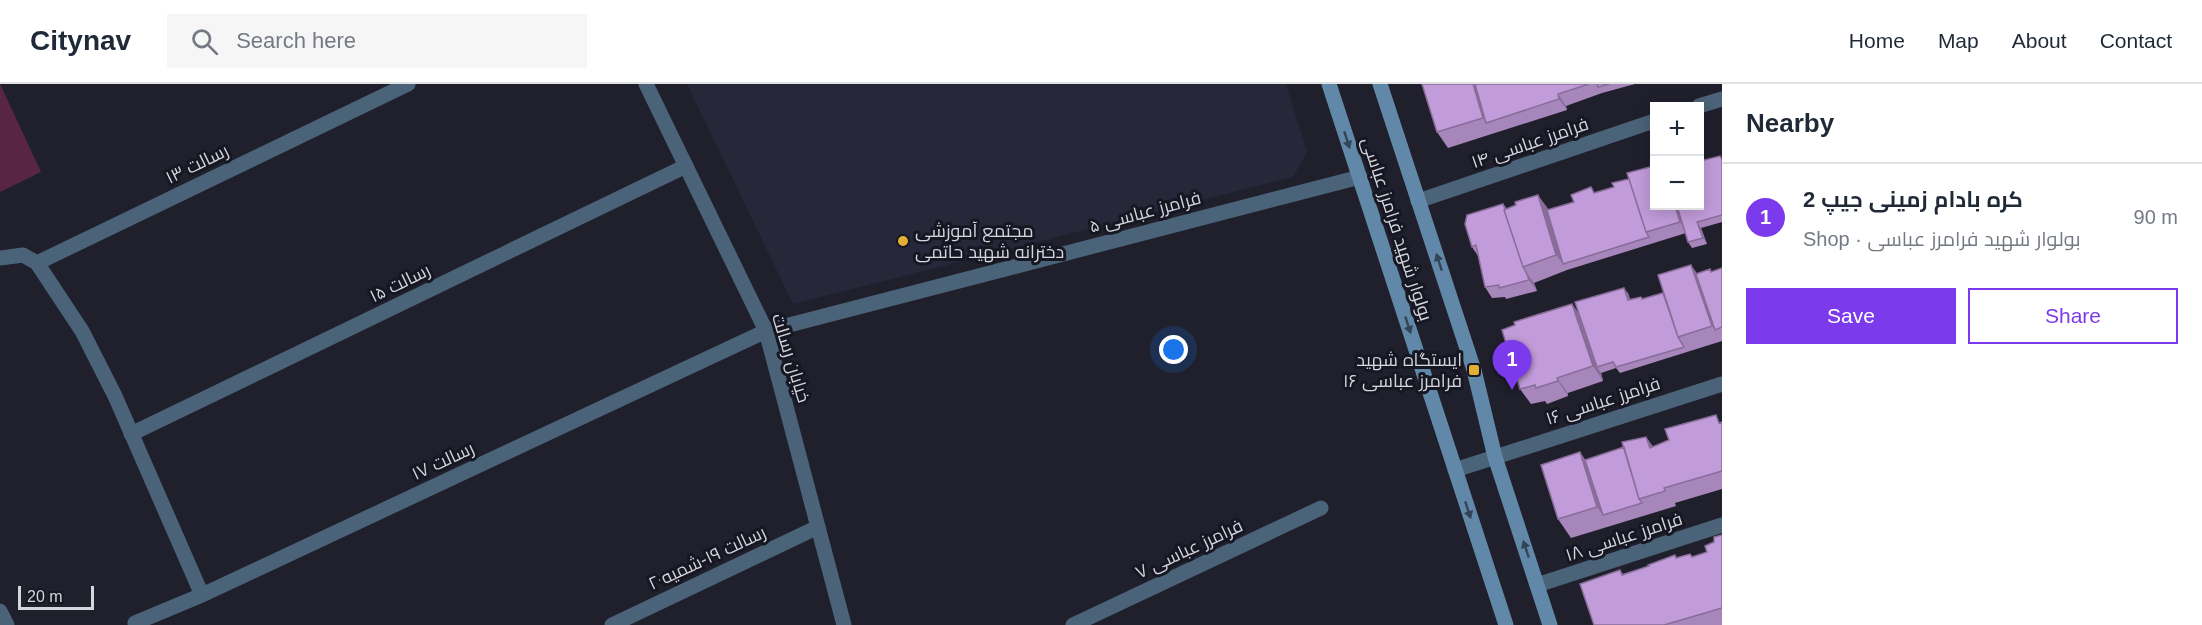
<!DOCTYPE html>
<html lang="en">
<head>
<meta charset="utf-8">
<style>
  body { margin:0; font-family:Arial,Cairo,sans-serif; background:#f6f6f7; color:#1f2937 }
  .controls { position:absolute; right:18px; top:18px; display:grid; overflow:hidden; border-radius:0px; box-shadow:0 3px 15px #0003 }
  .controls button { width:54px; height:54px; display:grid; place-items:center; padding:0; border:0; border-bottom:2px solid #e0e1e3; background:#fff; color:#1f2937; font:30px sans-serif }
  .scale { position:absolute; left:18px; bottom:15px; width:76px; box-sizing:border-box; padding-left:6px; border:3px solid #d4d5dd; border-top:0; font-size:16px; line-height:21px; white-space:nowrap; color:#d4d5dd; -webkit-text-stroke:4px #161722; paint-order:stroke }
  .you { position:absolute; left:1174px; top:266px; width:21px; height:21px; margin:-15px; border:4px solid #fff; border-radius:50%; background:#1a73e8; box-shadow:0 0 0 9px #1a73e833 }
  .badge { display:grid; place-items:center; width:39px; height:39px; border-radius:50%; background:#7c3aed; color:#fff; font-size:20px; font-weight:700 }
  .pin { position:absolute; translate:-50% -50px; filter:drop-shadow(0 2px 3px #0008) }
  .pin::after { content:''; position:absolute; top:32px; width:21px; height:18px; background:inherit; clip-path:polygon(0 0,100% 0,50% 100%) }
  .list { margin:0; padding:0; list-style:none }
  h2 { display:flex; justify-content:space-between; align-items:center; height:78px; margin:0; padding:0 24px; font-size:26px }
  h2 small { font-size:20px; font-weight:400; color:#747a83 }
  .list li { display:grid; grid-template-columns:39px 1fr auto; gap:18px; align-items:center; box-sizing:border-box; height:108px; padding:0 24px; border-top:2px solid #e0e1e3 }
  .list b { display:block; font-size:22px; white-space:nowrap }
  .list p { margin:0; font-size:20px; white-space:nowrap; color:#747a83 }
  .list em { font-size:20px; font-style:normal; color:#747a83 }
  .actions { display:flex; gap:12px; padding:18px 24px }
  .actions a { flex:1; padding:14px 0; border:2px solid #7c3aed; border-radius:0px; text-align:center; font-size:21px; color:#7c3aed }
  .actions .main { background:#7c3aed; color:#fff }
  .icon { flex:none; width:33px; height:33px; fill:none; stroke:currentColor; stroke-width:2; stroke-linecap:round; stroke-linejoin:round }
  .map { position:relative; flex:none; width:1722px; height:541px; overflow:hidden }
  header { display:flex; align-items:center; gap:36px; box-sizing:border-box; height:84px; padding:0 30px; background:#fff; border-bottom:2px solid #e0e1e3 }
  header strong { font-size:28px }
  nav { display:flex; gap:33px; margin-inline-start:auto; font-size:21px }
  .search { width:420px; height:54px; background:#f6f6f7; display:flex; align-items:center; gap:15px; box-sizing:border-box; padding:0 21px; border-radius:0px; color:#747a83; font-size:22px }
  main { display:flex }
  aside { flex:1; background:#fff }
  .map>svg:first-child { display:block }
</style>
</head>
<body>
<header>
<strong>Citynav</strong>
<div class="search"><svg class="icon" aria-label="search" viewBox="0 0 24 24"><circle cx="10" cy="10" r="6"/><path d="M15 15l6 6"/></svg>Search here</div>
<nav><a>Home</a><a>Map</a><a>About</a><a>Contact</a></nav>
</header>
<main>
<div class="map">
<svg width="1722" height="541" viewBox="0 0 1722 541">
  <rect width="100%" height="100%" fill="#1f202c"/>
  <path fill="#26283a" d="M687,0H1286L1307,68L1293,93L793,220Z"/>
  <path fill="#582644" d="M0,0L41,88L0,108Z"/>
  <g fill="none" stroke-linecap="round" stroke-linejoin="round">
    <path stroke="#4b6378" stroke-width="15" d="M1699,22L1722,15
      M1418,117L1654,37
      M0,174L23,171L37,179L408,0
      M37,179L82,247L115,312L202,511
      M131,350L686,82
      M1455,386L1722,300
      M1537,501L1722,441
      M0,527L7,541
      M135,539L202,511L766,247L1360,93
      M612,541L818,443
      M1073,541L1321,424"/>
    <path stroke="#4b6378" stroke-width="15" d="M646,0L766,247L844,541"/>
    <path stroke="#6288a9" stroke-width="15" d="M1329,0L1506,541
      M1380,0L1474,286L1495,373L1550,541"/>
  </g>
  <path fill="#a786bb" d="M1422,0H1635L1602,9L1566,22L1567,26L1448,64L1437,48Z
    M1722,76V138L1701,144L1707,160L1692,164L1688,158L1686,149L1567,186L1534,199L1537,207L1506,215L1505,213L1492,214L1485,203L1478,172L1472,163L1503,120L1507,125L1549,126L1574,118L1596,109L1654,122Z
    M1722,184V257L1620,289L1616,284L1601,289L1603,297L1568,309V312L1547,320L1545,317L1531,320L1520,305L1515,241L1572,220L1579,230L1628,209L1630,215H1642L1663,209L1697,190L1710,185L1712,188Z
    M1722,338V405L1675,419L1676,422L1571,454L1558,435L1580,368L1585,376L1624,363L1646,353L1653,363Z
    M1722,451V541H1594L1620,486L1623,490L1677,473H1692L1707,468L1714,458Z"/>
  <path fill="#886d99" d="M1473,0H1479L1486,39L1483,34Z
    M1558,10L1566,22L1567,26L1559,15Z
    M1538,111L1549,126L1563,180L1556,171Z
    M1675,122H1679L1688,149L1680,138Z
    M1697,138L1701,144L1707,160L1703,154Z
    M1691,181L1702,196L1715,246L1712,242Z
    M1526,188L1534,199L1537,207L1529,196Z
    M1624,204L1628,209L1632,222L1628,216Z
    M1572,220L1583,236L1597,283L1601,289L1603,297L1593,282Z
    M1557,294L1568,309V312L1558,297Z
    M1646,353L1657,368L1650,364Z
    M1580,368L1593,387L1603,431L1597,423Z"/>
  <path fill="#c29cda" stroke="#886d99" stroke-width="1.5" d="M1422,0H1473L1483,34L1437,48Z
    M1475,0H1589L1558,10L1559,15L1486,39Z
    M1597,0H1610L1598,3Z
    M1720,72L1722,76V131L1697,138L1703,154L1688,158L1677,122H1700V77Z
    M1654,82V122H1675L1680,138L1646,148L1627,89Z
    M1629,95L1646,148L1649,153L1563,180L1547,126L1574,118L1571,111L1591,103L1594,109L1614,103L1612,99Z
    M1538,111L1556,171L1523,183L1504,126L1516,121L1515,118Z
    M1503,120L1505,125L1504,126L1523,183L1526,188L1529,196L1499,204V201L1485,203L1476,161L1472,163L1465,140L1467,131Z
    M1691,181L1712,242L1678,253L1658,191Z
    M1722,184V243L1715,246L1696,190L1710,185L1711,188Z
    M1624,204L1628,216L1641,213L1642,215L1663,209L1678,253L1684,263L1616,283L1613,278L1597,283L1575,218Z
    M1572,220L1593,282L1557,294L1558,297L1536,304L1535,301L1520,305L1502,246L1515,241L1514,238Z
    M1716,331L1719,339L1722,338V387L1664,404L1665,407L1639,415L1622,358L1646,353L1650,364L1669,356L1665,345Z
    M1624,363L1639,415L1642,419L1603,431L1585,376Z
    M1580,368L1597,423L1558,435L1541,381Z
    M1722,451V524L1664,541H1594L1580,500L1620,486L1622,491L1649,482L1648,481L1675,471L1676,474L1690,470L1692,473L1707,468L1705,462L1714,458V453Z"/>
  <defs><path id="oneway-solid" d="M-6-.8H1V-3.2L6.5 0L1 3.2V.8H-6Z" transform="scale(1.5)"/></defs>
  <g fill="#344458">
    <use href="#oneway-solid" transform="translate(1347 56) rotate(72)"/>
    <use href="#oneway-solid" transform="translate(1439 178) rotate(-108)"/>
    <use href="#oneway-solid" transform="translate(1408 241) rotate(72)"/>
    <use href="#oneway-solid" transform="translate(1468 426) rotate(72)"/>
    <use href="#oneway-solid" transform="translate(1526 465) rotate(-108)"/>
  </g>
  <g fill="#e2ae34" stroke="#161722" stroke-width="2">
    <circle cx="903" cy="157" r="6"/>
    <rect x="1468" y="280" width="12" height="12" rx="3"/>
  </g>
  <g text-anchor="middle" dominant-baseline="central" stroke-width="6" stroke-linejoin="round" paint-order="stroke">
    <g font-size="18" fill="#d4d5dd" stroke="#161722">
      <text transform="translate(1530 59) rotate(-19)">فرامرز عباسی ۱۴</text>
      <text transform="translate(197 80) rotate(-26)">رسالت ۱۳</text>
      <text transform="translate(1145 128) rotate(-15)">فرامرز عباسی ۵</text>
      <text transform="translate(1397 145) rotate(72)">بولوار شهید فرامرز عباسی</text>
      <text transform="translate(400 199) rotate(-26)">رسالت ۱۵</text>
      <text transform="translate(791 274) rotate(73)">خیابان رسالت</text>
      <text transform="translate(1603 317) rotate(-18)">فرامرز عباسی ۱۶</text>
      <text transform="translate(443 377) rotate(-25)">رسالت ۱۷</text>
      <text transform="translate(1624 453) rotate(-18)">فرامرز عباسی ۱۸</text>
      <text transform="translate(1189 465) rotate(-25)">فرامرز عباسی ۷</text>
      <text transform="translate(707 474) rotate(-25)">رسالت ۱۹-شمیه۲۰</text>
    </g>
    <g font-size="18" fill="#d4d5dd" stroke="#161722" text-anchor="start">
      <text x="915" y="147">مجتمع آموزشی<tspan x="915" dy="21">دخترانه شهید حاتمی</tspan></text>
      <text x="1462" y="276" text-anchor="end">ایستگاه شهید<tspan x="1462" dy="21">فرامرز عباسی ۱۶</tspan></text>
    </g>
  </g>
</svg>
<div class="controls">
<button>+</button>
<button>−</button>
</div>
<div class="scale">20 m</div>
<div class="you"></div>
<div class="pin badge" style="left:1512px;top:306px">1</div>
</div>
<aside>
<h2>Nearby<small></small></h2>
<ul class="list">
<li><span class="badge">1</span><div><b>کره بادام زمینی جیپ 2</b><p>Shop · بولوار شهید فرامرز عباسی</p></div><em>90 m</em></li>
</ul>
<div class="actions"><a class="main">Save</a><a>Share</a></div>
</aside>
</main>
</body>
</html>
